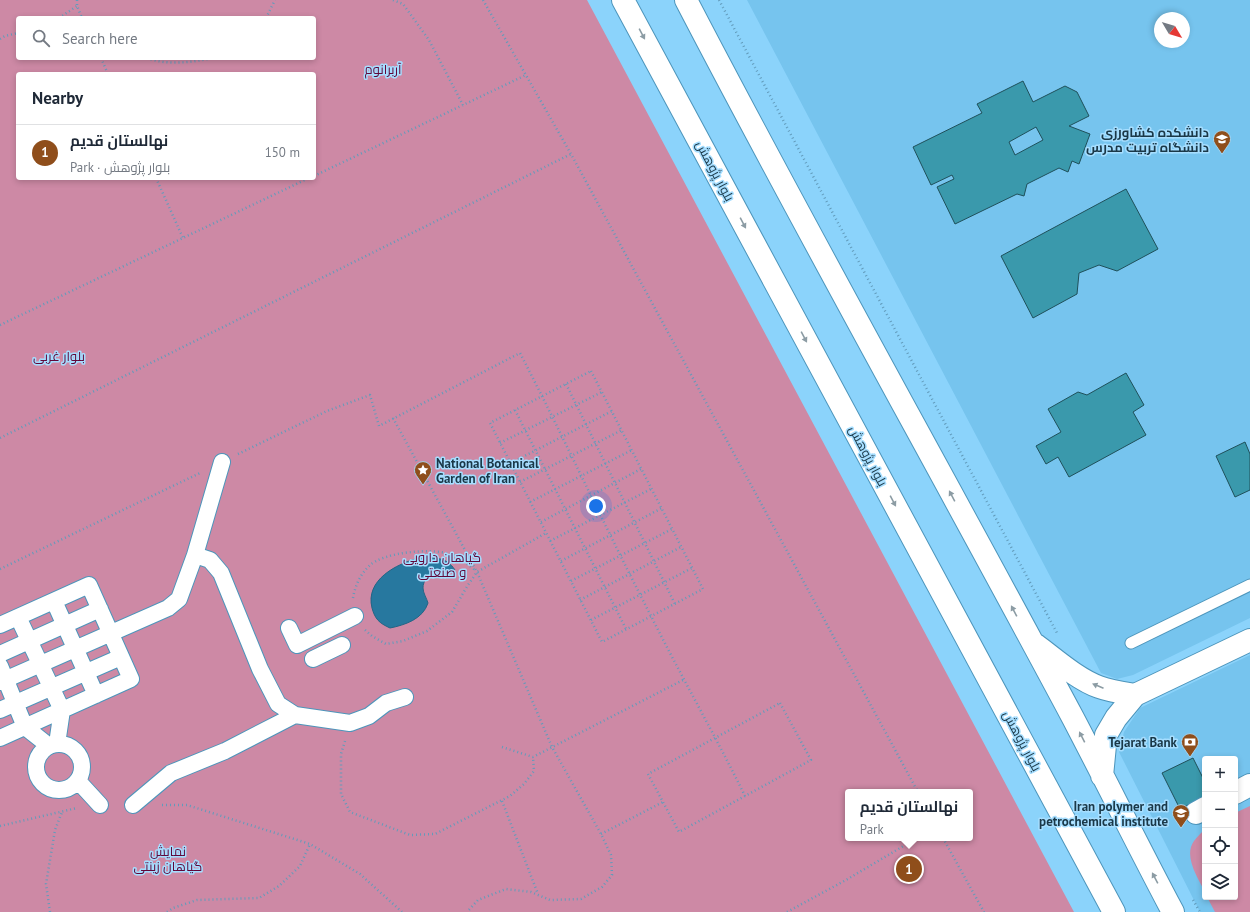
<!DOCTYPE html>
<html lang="en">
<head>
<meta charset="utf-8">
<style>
  body { margin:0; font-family:"PT Sans",Cairo,sans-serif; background:#f6f6f7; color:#1f2937 }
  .controls { position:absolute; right:12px; bottom:12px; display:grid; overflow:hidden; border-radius:4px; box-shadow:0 2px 6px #0003 }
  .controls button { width:36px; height:36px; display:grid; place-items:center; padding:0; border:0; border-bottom:1px solid #e0e1e3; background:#fff; color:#1f2937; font:20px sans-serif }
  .compass { position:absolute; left:1154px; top:12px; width:36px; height:36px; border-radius:50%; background:#fff; box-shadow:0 2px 6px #0003; rotate:128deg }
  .you { position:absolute; left:596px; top:506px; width:14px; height:14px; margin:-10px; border:3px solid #fff; border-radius:50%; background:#1a73e8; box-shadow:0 0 0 6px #1a73e833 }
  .badge { display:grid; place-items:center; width:26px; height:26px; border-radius:50%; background:#8f4e1b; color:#fff; font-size:13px; font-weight:700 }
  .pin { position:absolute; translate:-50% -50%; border:2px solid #fff; box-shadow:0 1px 4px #0006 }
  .popup { position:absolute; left:845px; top:789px; width:128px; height:52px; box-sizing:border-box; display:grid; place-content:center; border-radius:4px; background:#fff; filter:drop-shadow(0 1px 3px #0005); font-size:13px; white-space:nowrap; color:#747a83 }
  .popup b { font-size:15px; color:#1f2937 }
  .popup::after { content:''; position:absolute; left:50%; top:100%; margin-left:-8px; border:8px solid transparent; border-top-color:#fff }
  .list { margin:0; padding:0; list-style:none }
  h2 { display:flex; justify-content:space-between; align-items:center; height:52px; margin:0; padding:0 16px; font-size:17px }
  h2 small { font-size:13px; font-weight:400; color:#747a83 }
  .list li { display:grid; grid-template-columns:26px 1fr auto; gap:12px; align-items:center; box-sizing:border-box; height:56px; padding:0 16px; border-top:1px solid #e0e1e3 }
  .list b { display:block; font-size:15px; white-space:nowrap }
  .list p { margin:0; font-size:13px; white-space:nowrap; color:#747a83 }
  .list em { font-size:13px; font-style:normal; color:#747a83 }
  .icon { flex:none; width:22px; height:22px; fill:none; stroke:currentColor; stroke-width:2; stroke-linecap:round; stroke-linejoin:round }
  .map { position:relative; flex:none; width:1250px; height:912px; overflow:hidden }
  .search { position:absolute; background:#fff; box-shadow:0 2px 6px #0003; left:16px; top:16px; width:300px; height:44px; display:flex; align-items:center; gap:10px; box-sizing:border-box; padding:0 14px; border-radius:4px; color:#747a83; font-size:15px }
  .panel { position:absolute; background:#fff; box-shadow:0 2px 6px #0003; left:16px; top:72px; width:300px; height:108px; border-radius:4px }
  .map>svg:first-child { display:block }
</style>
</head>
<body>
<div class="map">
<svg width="1250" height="912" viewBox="0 0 1250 912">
  <rect width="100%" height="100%" fill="#8bd3fb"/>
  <path fill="#76c4ee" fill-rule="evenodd" d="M747,0H1250V618L1133,675L1117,679L1101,673ZM1160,18H1184V42H1160Z
    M1250,655V912H1200L1119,752L1124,732L1140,708ZM1205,759H1235V897H1205Z"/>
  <path fill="#cd89a5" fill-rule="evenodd" d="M0,0H587L1074,912H0ZM18,18H314V58H18ZM18,74H314V178H18ZM848,792H970V838H848Z
    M1250,806V912H1215L1207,897H1235V813Z
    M1205,829V892C1198,878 1183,856 1194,841C1197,837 1201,833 1205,829Z"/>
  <path fill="#27789f" stroke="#236585" d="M419,558C434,558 446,556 455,570C443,568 423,573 423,588C423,593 427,599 428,603C423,619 405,625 390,628C379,623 375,619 372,608C365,580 396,564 419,558Z"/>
  <path fill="#3a99ac" stroke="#1f505a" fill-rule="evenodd" d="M1023,81L1033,102L1065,86L1077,92L1089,116L1069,126L1090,134L1079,164L1072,161L1068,172L1059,168L1027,184L1024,196L1017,194L955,224L937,187L954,179L952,175L931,185L913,147L982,113L977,104ZM1036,127L1043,140L1015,155L1009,142Z
    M1126,189L1158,249L1117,271L1099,265L1079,273L1077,294L1033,318L1001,256Z
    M1126,373L1144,405L1133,412L1146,435L1069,477L1058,457L1046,464L1036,446L1061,432L1048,409L1078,392L1087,395Z
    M1245,442L1250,454V490L1235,497L1216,456Z
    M1193,758L1205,782V796L1180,809L1162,773Z"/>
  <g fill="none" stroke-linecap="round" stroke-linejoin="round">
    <g stroke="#4d95bb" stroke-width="13">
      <path id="service" d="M1131,643L1250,585"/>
    </g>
    <g stroke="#4d95bb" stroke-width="18">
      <path id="pedestrian" d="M195,555L210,560L221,573L260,669L278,704L295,715L350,723L369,716L386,703L405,697
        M54,601L96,695
        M18,617L62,710L57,744
        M0,625L89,585L131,679L0,738
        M289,628L297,645L355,616
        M0,654L100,609
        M313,659L342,645
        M0,666L25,727L49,746
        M0,682L168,608L179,599L195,555L222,462
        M0,710L121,657
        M36 767a23 23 0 1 1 46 0a23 23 0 1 1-46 0Z
        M78,781L100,805
        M133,805L171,773L225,751L295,715"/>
    </g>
    <g stroke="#4d95bb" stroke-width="24">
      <path id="minor" d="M1235,793L1250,785
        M1196,813L1205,808"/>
    </g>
    <g stroke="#4d95bb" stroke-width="24">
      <path id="tertiary" d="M623,0L1114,912
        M686,0C811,241 945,478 1073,718C1107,783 1139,848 1173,912
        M1036,645C1055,659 1077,679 1099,687C1110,691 1123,693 1135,695
        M1102,776L1106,735L1116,718L1135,695L1250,640"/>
    </g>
    <path stroke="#629bbb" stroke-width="2.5" stroke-dasharray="1 3" stroke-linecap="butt" d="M77,0V6L82,18
      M393,0L403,4L429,40L463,105
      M483,0L571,154L918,792
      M719,0L1057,633
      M59,18L77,6
      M266,18L275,0
      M0,39L5,36L18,33
      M101,58L108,74
      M147,58C168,66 192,62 214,58
      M314,176L526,75
      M156,178L183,238
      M0,325L309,178
      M591,371L703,589L602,642L490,423Z
      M566,384L675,604
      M515,410L626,629
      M393,418L477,572L552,747L601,834L611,855L612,875L602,887L581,899L550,900L531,892L506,889L478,900L467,912
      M0,438L571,154
      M500,443L602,392
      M238,454L327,411L370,395L379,426L520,353C565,440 606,529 651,616C681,676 715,735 745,796
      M511,463L612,411
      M520,482L622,430
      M530,502L632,450
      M541,522L641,469
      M550,541L651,489
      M561,561L662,508
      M0,569L200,473
      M571,581L672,529
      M353,598C355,586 360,575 369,566C383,552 431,548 449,554C459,556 468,565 475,570
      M580,600L681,547
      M591,620L692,568
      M365,630L372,636L386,644L403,641L427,631L452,612L468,585L477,572L546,533
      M780,703L811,760L679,832L648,774Z
      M345,741L341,754V794L350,812L410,835L435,834L510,796L524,784L534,771L533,757
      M502,747L533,757L685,679
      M502,801L538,894
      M162,805H187L310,844L360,874L402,912
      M0,826L77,808
      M601,834L663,802
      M943,838L984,912
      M1193,900L1200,912
      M50,912L46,884L55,830L62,812
      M167,912L173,908L197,900L259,898L279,886L300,866L310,844
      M787,912L846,880L917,838"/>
    <use href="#service" stroke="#fff" stroke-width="11"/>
    <use href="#pedestrian" stroke="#fff" stroke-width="16"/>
    <use href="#minor" stroke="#fff" stroke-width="22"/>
    <use href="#tertiary" stroke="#fff" stroke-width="22"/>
  </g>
  <defs><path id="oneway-solid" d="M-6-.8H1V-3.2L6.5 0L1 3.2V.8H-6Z"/></defs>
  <g fill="#8c9ca4">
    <use href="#oneway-solid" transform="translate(642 34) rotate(62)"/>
    <use href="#oneway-solid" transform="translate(743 223) rotate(62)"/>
    <use href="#oneway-solid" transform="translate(804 337) rotate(62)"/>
    <use href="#oneway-solid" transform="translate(952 496) rotate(-118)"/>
    <use href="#oneway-solid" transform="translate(893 501) rotate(62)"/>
    <use href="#oneway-solid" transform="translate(1014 611) rotate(-118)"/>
    <use href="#oneway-solid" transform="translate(1098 686) rotate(-157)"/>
    <use href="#oneway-solid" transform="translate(1082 737) rotate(-117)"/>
    <use href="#oneway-solid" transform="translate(1155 878) rotate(-118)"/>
  </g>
  <defs>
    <g id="university-pin" transform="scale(0.9)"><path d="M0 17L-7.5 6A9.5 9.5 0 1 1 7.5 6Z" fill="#8f4e1b" stroke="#a6deff"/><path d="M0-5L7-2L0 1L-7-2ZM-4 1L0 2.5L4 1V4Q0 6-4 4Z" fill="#fff"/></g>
    <g id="sight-pin" transform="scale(0.9)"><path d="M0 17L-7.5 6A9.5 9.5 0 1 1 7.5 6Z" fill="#8f4e1b" stroke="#a6deff"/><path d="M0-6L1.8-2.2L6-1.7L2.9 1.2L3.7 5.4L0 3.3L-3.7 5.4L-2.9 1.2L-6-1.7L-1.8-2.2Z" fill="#fff"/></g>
    <g id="bank-pin" transform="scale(0.9)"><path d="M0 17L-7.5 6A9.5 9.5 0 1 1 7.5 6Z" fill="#8f4e1b" stroke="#a6deff"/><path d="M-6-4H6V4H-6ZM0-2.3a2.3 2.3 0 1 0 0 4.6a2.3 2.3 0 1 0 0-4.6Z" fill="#fff"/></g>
  </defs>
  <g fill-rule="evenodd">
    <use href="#university-pin" x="1222" y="139"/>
    <use href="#sight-pin" x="423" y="470"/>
    <use href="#bank-pin" x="1190" y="742"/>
    <use href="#university-pin" x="1181" y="813"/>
  </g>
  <g text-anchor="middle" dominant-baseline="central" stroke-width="3" stroke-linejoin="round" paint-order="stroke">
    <g font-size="13" fill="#600639" stroke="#a6deff">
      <text x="383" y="69">آربرانوم</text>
      <text x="59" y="356">بلوار غربی</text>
      <text x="442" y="557">گیاهان دارویی<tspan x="442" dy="15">و صنعتی</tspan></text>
      <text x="168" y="851">نمایش<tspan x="168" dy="15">گیاهان زینتی</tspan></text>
    </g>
    <g font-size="13" font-weight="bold" fill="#1a3848" stroke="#a6deff" text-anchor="end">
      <text x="1209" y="132">دانشکده کشاورزی<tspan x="1209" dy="15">دانشگاه تربیت مدرس</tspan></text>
      <text x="436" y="463" text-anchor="start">National Botanical<tspan x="436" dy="15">Garden of Iran</tspan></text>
      <text x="1177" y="742">Tejarat Bank</text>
      <text x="1168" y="806">Iran polymer and<tspan x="1168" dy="15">petrochemical institute</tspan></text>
    </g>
    <g font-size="13" fill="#1a3848" stroke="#a6deff">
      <text transform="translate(715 171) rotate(62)">بلوار پژوهش</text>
      <text transform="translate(868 456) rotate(62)">بلوار پژوهش</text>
      <text transform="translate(1022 741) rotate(62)">بلوار پژوهش</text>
    </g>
  </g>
</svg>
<div class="controls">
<button>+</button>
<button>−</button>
<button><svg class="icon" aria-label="locate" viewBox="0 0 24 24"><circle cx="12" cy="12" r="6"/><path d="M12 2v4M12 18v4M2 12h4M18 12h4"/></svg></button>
<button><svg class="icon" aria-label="layers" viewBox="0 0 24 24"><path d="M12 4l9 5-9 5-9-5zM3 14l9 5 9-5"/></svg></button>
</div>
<svg class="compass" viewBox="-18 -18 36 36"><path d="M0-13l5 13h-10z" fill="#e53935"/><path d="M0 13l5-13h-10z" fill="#747a83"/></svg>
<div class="you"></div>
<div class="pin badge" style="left:909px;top:869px">1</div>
<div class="popup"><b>نهالستان قدیم</b>Park</div>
<div class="search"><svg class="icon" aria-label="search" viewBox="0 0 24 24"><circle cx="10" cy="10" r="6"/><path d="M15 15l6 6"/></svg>Search here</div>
<section class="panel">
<h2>Nearby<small></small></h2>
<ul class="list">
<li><span class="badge">1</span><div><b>نهالستان قدیم</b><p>Park · بلوار پژوهش</p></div><em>150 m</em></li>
</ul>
</section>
</div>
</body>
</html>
